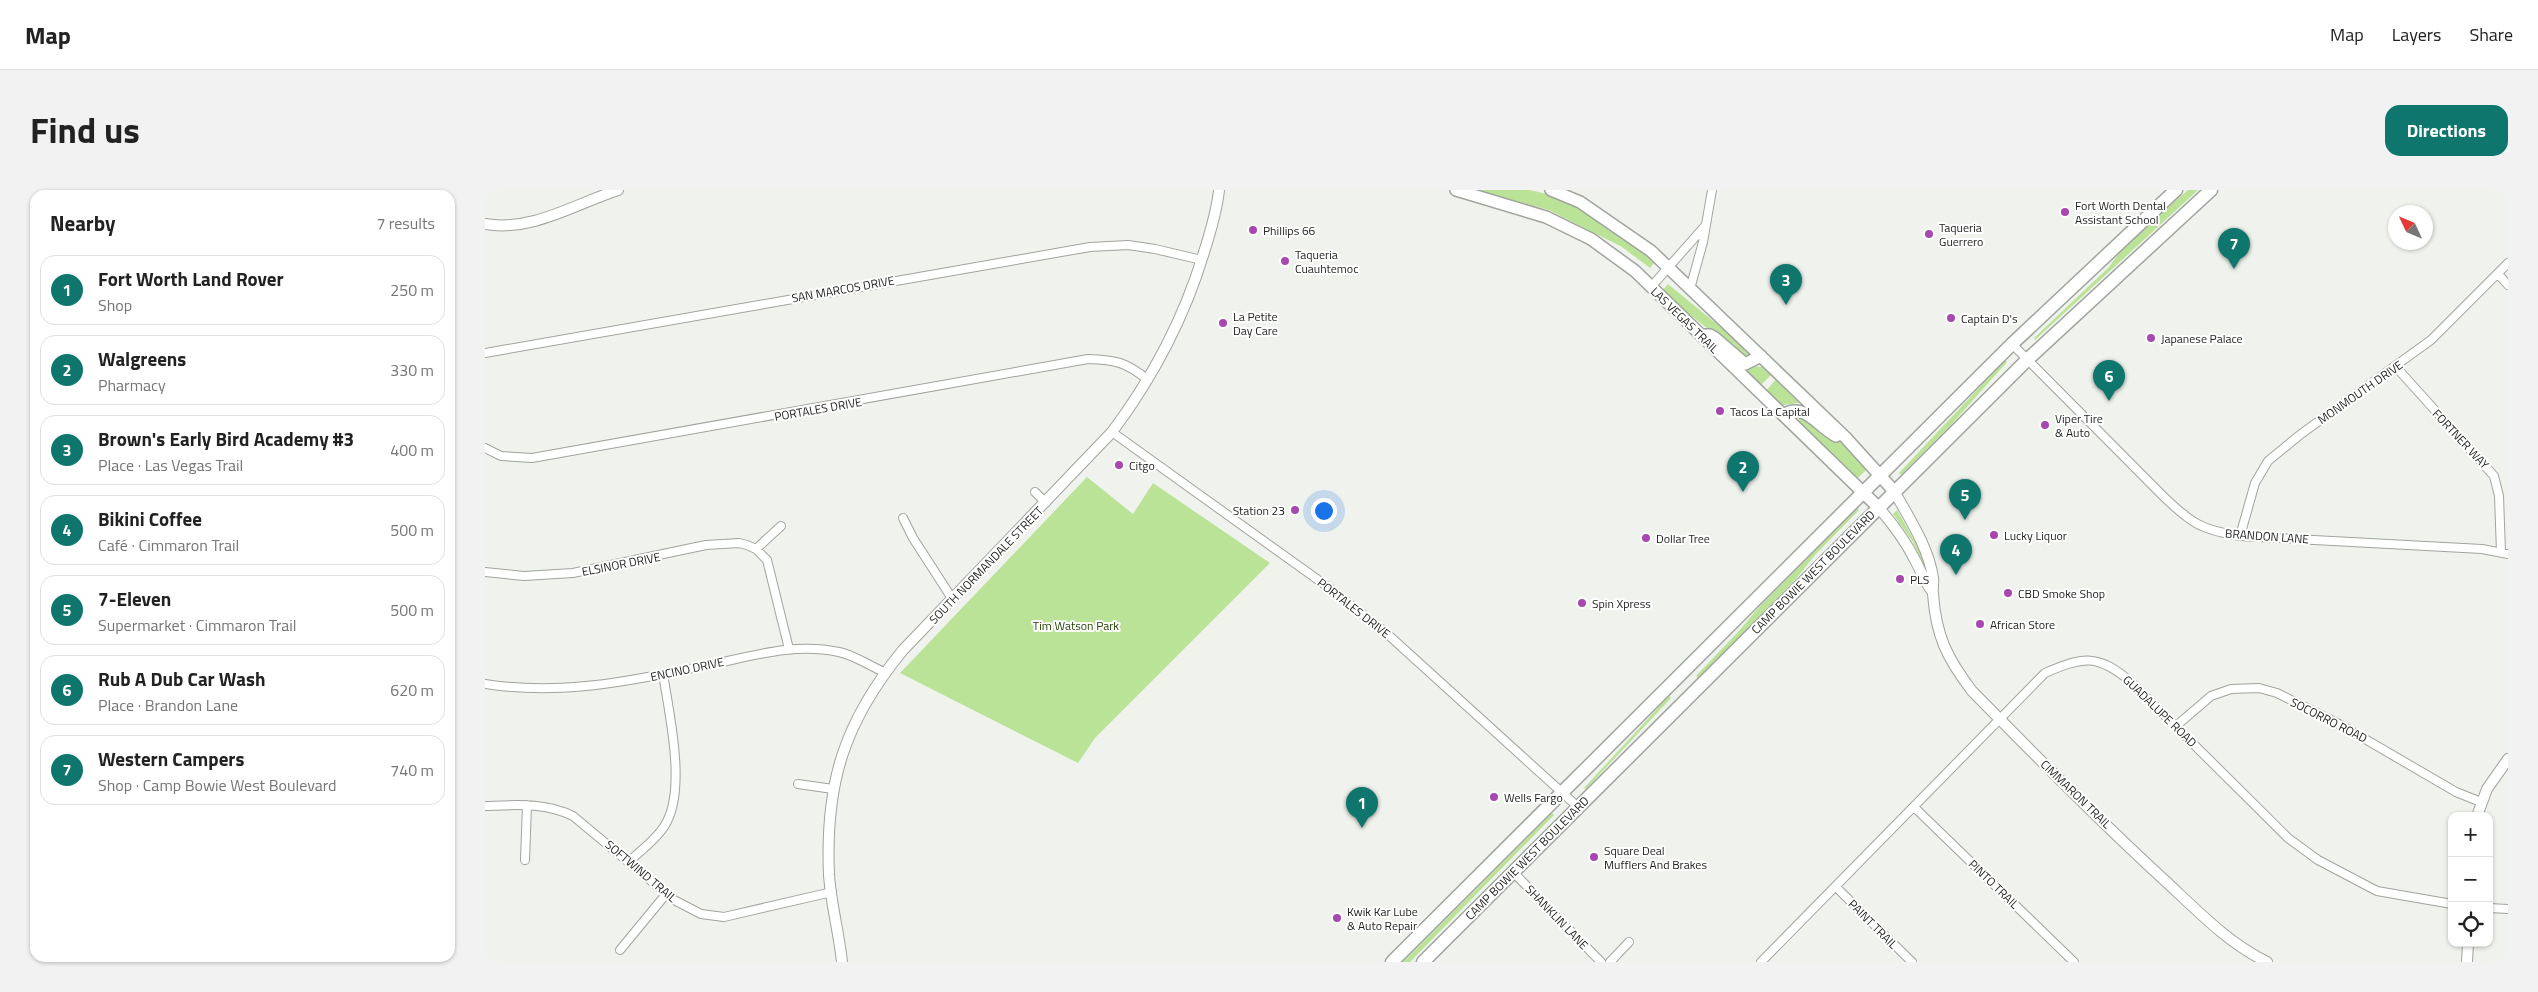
<!DOCTYPE html>
<html lang="en">
<head>
<meta charset="utf-8">
<style>
  body { margin:0; font-family:"Titillium Web",sans-serif; background:#f2f2f2; color:#222 }
  .controls { position:absolute; right:15px; bottom:15px; display:grid; overflow:hidden; border-radius:10px; box-shadow:0 1px 4px #0004 }
  .controls button { width:45px; height:45px; display:grid; place-items:center; padding:0; border:0; border-bottom:1px solid #e0e0e0; background:#fff; color:#222; font:25px sans-serif }
  .compass { position:absolute; left:1903px; top:15px; width:45px; height:45px; border-radius:50%; background:#fff; box-shadow:0 1px 4px #0004; rotate:314deg }
  .you { position:absolute; left:838px; top:320px; width:18px; height:18px; margin:-12px; border:4px solid #fff; border-radius:50%; background:#1a73e8; box-shadow:0 0 0 8px #1a73e833 }
  .badge { display:grid; place-items:center; width:32px; height:32px; border-radius:50%; background:#0f766e; color:#fff; font-size:16px; font-weight:700 }
  .pin { position:absolute; translate:-50% -41px; filter:drop-shadow(0 1px 2px #0008) }
  .pin::after { content:''; position:absolute; top:26px; width:18px; height:15px; background:inherit; clip-path:polygon(0 0,100% 0,50% 100%) }
  .list { margin:0; padding:0; list-style:none }
  h2 { display:flex; justify-content:space-between; align-items:center; height:65px; margin:0; padding:0 20px; font-size:21px }
  h2 small { font-size:16px; font-weight:400; color:#767676 }
  .list li { display:grid; grid-template-columns:32px 1fr auto; gap:15px; align-items:center; box-sizing:border-box; height:70px; margin:0 10px 10px; padding:0 10px; border:1px solid #e0e0e0; border-radius:15px }
  .list b { display:block; font-size:19px; white-space:nowrap }
  .list p { margin:0; font-size:16px; white-space:nowrap; color:#767676 }
  .list em { font-size:16px; font-style:normal; color:#767676 }
  .icon { flex:none; width:28px; height:28px; fill:none; stroke:currentColor; stroke-width:2; stroke-linecap:round; stroke-linejoin:round }
  .map { position:relative; flex:none; width:2023px; height:772px; overflow:hidden; border-radius:15px }
  header { display:flex; align-items:center; gap:30px; box-sizing:border-box; height:70px; padding:0 25px; background:#fff; border-bottom:1px solid #e0e0e0 }
  header strong { font-size:24px }
  nav { display:flex; gap:28px; margin-inline-start:auto; font-size:18px }
  .intro { display:flex; align-items:center; justify-content:space-between; box-sizing:border-box; height:120px; padding:0 30px }
  h1 { margin:0; font-size:35px }
  .button { padding:12px 22px; border-radius:15px; background:#0f766e; color:#fff; font-size:18px; font-weight:700 }
  main { display:flex; gap:30px; padding:0 30px }
  aside { flex:1; background:#fff; border-radius:15px; box-shadow:0 1px 4px #0004 }
  .map>svg:first-child { display:block }
</style>
</head>
<body>
<header>
<strong>Map</strong>
<nav><a>Map</a><a>Layers</a><a>Share</a></nav>
</header>
<div class="intro"><h1>Find us</h1><a class="button">Directions</a></div>
<main>
<aside>
<h2>Nearby<small>7 results</small></h2>
<ul class="list">
<li><span class="badge">1</span><div><b>Fort Worth Land Rover</b><p>Shop</p></div><em>250 m</em></li>
<li><span class="badge">2</span><div><b>Walgreens</b><p>Pharmacy</p></div><em>330 m</em></li>
<li><span class="badge">3</span><div><b>Brown's Early Bird Academy #3</b><p>Place · Las Vegas Trail</p></div><em>400 m</em></li>
<li><span class="badge">4</span><div><b>Bikini Coffee</b><p>Café · Cimmaron Trail</p></div><em>500 m</em></li>
<li><span class="badge">5</span><div><b>7-Eleven</b><p>Supermarket · Cimmaron Trail</p></div><em>500 m</em></li>
<li><span class="badge">6</span><div><b>Rub A Dub Car Wash</b><p>Place · Brandon Lane</p></div><em>620 m</em></li>
<li><span class="badge">7</span><div><b>Western Campers</b><p>Shop · Camp Bowie West Boulevard</p></div><em>740 m</em></li>
</ul>
</aside>
<div class="map">
<svg width="2023" height="772" viewBox="0 0 2023 772">
  <rect width="100%" height="100%" fill="#f0f3ed"/>
  <path fill="#bbe398" d="M990,0C1008,0 1027,0 1044,0C1092,8 1134,42 1169,73L1165,78L1137,57L1064,20Z
    M1703,0H1713L1550,150L1549,148L1624,77L1638,58Z
    M1183,94L1244,144L1266,167L1263,168L1255,164L1199,120L1178,100Z
    M1520,170L1522,172L1465,236L1416,285L1414,283Z
    M1256,175L1277,177L1286,185L1276,195Z
    M1291,189L1314,212V213L1298,215L1282,200Z
    M1314,226H1318C1334,238 1375,262 1381,280L1373,288L1314,232Z
    M602,287L648,324L668,293L785,373L610,548L593,573L415,483Z
    M1372,318L1374,320L1331,364L1310,390L1213,488L1211,486L1252,443L1276,415Z
    M1412,320L1439,368L1443,384L1428,352L1408,324Z
    M1184,506L1186,508L1101,599L1099,598Z
    M1067,623L1069,625L925,772H918Z"/>
  <g fill="none" stroke-linecap="round" stroke-linejoin="round">
    <g stroke="#a0a49e" stroke-width="10">
      <path id="minor" d="M2013,84L2023,95
        M1166,97L1220,36
        M1205,99L1218,52L1227,0
        M1527,154L1678,306C1706,333 1716,340 1755,346L1997,359L2023,364
        M0,163L605,57L643,55L670,59L717,70
        M1911,177L2009,286L2014,306L2016,362
        M627,242L843,397L899,441L1093,617
        M0,258L16,266L47,268L603,169C631,170 641,172 663,190
        M550,302L561,313
        M418,328L428,348L468,410
        M1755,346L1770,293L1783,271L1816,244L1946,150L2023,73
        M271,359L296,336
        M0,382L39,386L88,383L221,355L254,353L262,355L271,359L282,370L304,459
        M0,494C75,506 146,491 219,476C265,467 307,452 354,462C369,465 385,476 399,482
        M1691,536L1726,506L1746,499L1774,498L1792,503L1856,535L1971,602L1996,612
        M313,594L348,599
        M0,616C30,615 60,612 88,626L189,710L216,724L239,727L347,702
        M1429,617L1589,772
        M40,670L42,615
        M145,671C156,660 172,649 180,635C202,600 184,523 178,484
        M1028,682L1116,772
        M1351,697L1427,772
        M2004,718L2023,719
        M135,760L182,703
        M1125,772L1144,752
        M1276,772L1560,483C1599,466 1613,464 1646,492L1803,648L1833,670L1892,701L1967,714"/>
    </g>
    <g stroke="#a0a49e" stroke-width="12">
      <path id="tertiary" d="M0,34C47,42 90,14 133,0
        M1409,301C1424,328 1444,358 1448,388C1449,393 1447,399 1448,404C1451,446 1462,468 1487,501C1549,564 1611,627 1676,687C1710,718 1741,752 1782,772
        M1393,317C1408,334 1420,350 1430,370C1436,381 1439,391 1447,401
        M1992,626L2002,599L2023,569
        M357,772C354,743 346,714 344,685C340,593 359,532 418,460L627,242C669,186 700,127 720,59C726,40 732,20 734,0
        M1982,772L1983,753"/>
    </g>
    <g stroke="#a0a49e" stroke-width="14">
      <path id="secondary" d="M971,0L1061,27L1106,49L1150,81L1393,317
        M1066,0L1095,12L1166,61L1360,247L1409,301
        M1217,145H1225L1230,148L1260,174L1276,166
        M1298,225C1319,211 1333,237 1351,246"/>
    </g>
    <g stroke="#a0a49e" stroke-width="15">
      <path id="primary" d="M907,772L1527,154L1691,0
        M938,772L1542,170L1726,0"/>
    </g>
    <use href="#minor" stroke="#fff" stroke-width="8"/>
    <use href="#tertiary" stroke="#fff" stroke-width="10"/>
    <use href="#secondary" stroke="#fff" stroke-width="11"/>
    <use href="#primary" stroke="#fff" stroke-width="12"/>
  </g>
  <g fill="#a847af" stroke="#fff" stroke-width="2">
    <circle cx="1580" cy="22" r="5"/>
    <circle cx="768" cy="40" r="5"/>
    <circle cx="1444" cy="44" r="5"/>
    <circle cx="800" cy="71" r="5"/>
    <circle cx="1466" cy="128" r="5"/>
    <circle cx="738" cy="133" r="5"/>
    <circle cx="1666" cy="148" r="5"/>
    <circle cx="1235" cy="221" r="5"/>
    <circle cx="1560" cy="235" r="5"/>
    <circle cx="634" cy="275" r="5"/>
    <circle cx="810" cy="320" r="5"/>
    <circle cx="1509" cy="345" r="5"/>
    <circle cx="1161" cy="348" r="5"/>
    <circle cx="1415" cy="389" r="5"/>
    <circle cx="1523" cy="403" r="5"/>
    <circle cx="1097" cy="413" r="5"/>
    <circle cx="1495" cy="434" r="5"/>
    <circle cx="1009" cy="607" r="5"/>
    <circle cx="1109" cy="667" r="5"/>
    <circle cx="852" cy="728" r="5"/>
  </g>
  <g text-anchor="middle" dominant-baseline="central" stroke-width="4" stroke-linejoin="round" paint-order="stroke">
    <g font-size="12" fill="#252624" stroke="#fff" text-anchor="start">
      <text x="1590" y="15">Fort Worth Dental<tspan x="1590" dy="14">Assistant School</tspan></text>
      <text x="1454" y="37">Taqueria<tspan x="1454" dy="14">Guerrero</tspan></text>
      <text x="778" y="40">Phillips 66</text>
      <text x="810" y="64">Taqueria<tspan x="810" dy="14">Cuauhtemoc</tspan></text>
      <text x="748" y="126">La Petite<tspan x="748" dy="14">Day Care</tspan></text>
      <text x="1476" y="128">Captain D's</text>
      <text x="1676" y="148">Japanese Palace</text>
      <text x="1245" y="221">Tacos La Capital</text>
      <text x="1570" y="228">Viper Tire<tspan x="1570" dy="14">&amp; Auto</tspan></text>
      <text x="644" y="275">Citgo</text>
      <text x="800" y="320" text-anchor="end">Station 23</text>
      <text x="1519" y="345">Lucky Liquor</text>
      <text x="1171" y="348">Dollar Tree</text>
      <text x="1425" y="389">PLS</text>
      <text x="1533" y="403">CBD Smoke Shop</text>
      <text x="1107" y="413">Spin Xpress</text>
      <text x="1505" y="434">African Store</text>
      <text x="1019" y="607">Wells Fargo</text>
      <text x="1119" y="660">Square Deal<tspan x="1119" dy="14">Mufflers And Brakes</tspan></text>
      <text x="862" y="721">Kwik Kar Lube<tspan x="862" dy="14">&amp; Auto Repair</tspan></text>
    </g>
    <g font-size="12" fill="#252624" stroke="#fff">
      <text transform="translate(358 99) rotate(-10)">SAN MARCOS DRIVE</text>
      <text transform="translate(1200 130) rotate(44)">LAS VEGAS TRAIL</text>
      <text transform="translate(1875 202) rotate(-35)">MONMOUTH DRIVE</text>
      <text transform="translate(333 219) rotate(-10)">PORTALES DRIVE</text>
      <text transform="translate(1976 249) rotate(47)">FORTNER WAY</text>
      <text transform="translate(1782 346) rotate(4)">BRANDON LANE</text>
      <text transform="translate(136 374) rotate(-11)">ELSINOR DRIVE</text>
      <text transform="translate(501 375) rotate(-46)">SOUTH NORMANDALE STREET</text>
      <text transform="translate(1328 382) rotate(-45)">CAMP BOWIE WEST BOULEVARD</text>
      <text transform="translate(869 418) rotate(38)">PORTALES DRIVE</text>
      <text transform="translate(202 479) rotate(-12)">ENCINO DRIVE</text>
      <text transform="translate(1675 521) rotate(44)">GUADALUPE ROAD</text>
      <text transform="translate(1844 530) rotate(27)">SOCORRO ROAD</text>
      <text transform="translate(1591 604) rotate(44)">CIMMARON TRAIL</text>
      <text transform="translate(1042 668) rotate(-45)">CAMP BOWIE WEST BOULEVARD</text>
      <text transform="translate(156 681) rotate(40)">SOFTWIND TRAIL</text>
      <text transform="translate(1509 694) rotate(44)">PINTO TRAIL</text>
      <text transform="translate(1072 727) rotate(46)">SHANKLIN LANE</text>
      <text transform="translate(1388 734) rotate(45)">PAINT TRAIL</text>
    </g>
    <g font-size="12" fill="#274105" stroke="#fff">
      <text x="591" y="435">Tim Watson Park</text>
    </g>
  </g>
</svg>
<div class="controls">
<button>+</button>
<button>−</button>
<button><svg class="icon" aria-label="locate" viewBox="0 0 24 24"><circle cx="12" cy="12" r="6"/><path d="M12 2v4M12 18v4M2 12h4M18 12h4"/></svg></button>
</div>
<svg class="compass" viewBox="-18 -18 36 36"><path d="M0-13l5 13h-10z" fill="#e53935"/><path d="M0 13l5-13h-10z" fill="#767676"/></svg>
<div class="you"></div>
<div class="pin badge" style="left:877px;top:638px">1</div>
<div class="pin badge" style="left:1258px;top:302px">2</div>
<div class="pin badge" style="left:1301px;top:115px">3</div>
<div class="pin badge" style="left:1471px;top:385px">4</div>
<div class="pin badge" style="left:1480px;top:330px">5</div>
<div class="pin badge" style="left:1624px;top:211px">6</div>
<div class="pin badge" style="left:1749px;top:79px">7</div>
</div>
</main>
</body>
</html>
